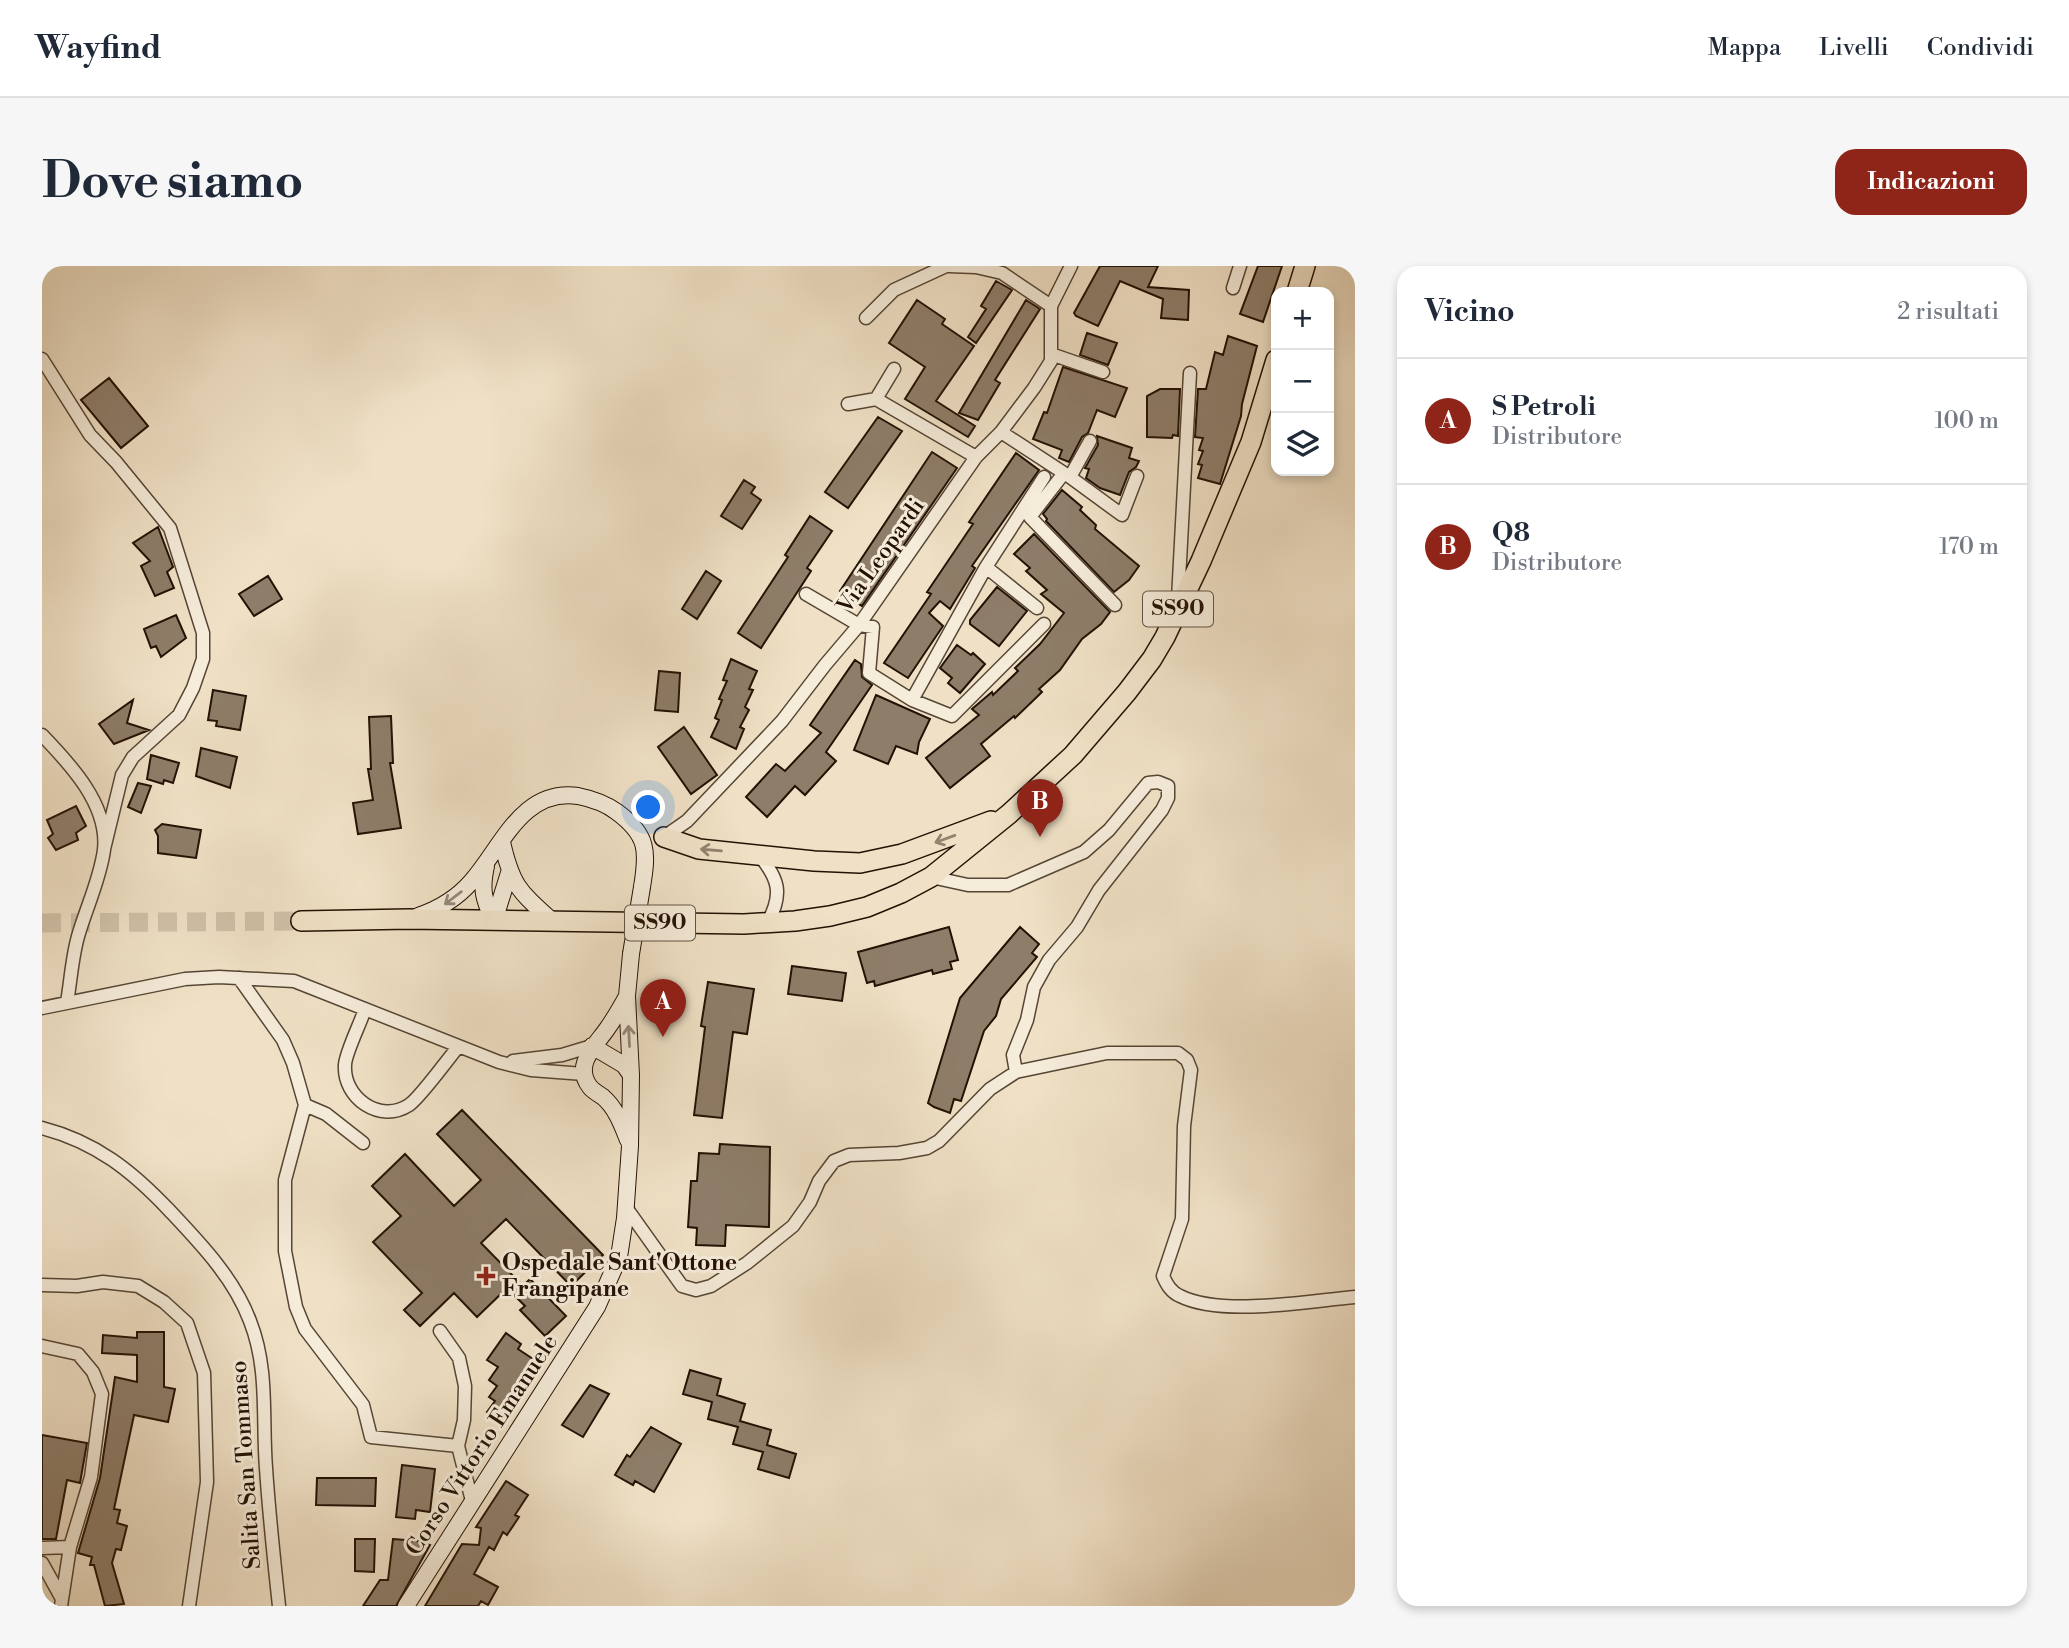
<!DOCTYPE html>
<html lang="it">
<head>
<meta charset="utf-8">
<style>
  body { margin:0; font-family:"Libre Bodoni",serif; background:#f6f6f7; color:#1f2937 }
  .controls { position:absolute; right:21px; top:21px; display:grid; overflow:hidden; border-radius:14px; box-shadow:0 4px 10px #0003 }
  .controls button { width:63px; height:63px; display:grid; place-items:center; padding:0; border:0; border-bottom:2px solid #e0e1e3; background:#fff; color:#1f2937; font:35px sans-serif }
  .you { position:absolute; left:607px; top:542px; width:24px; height:24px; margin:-18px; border:5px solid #fff; border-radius:50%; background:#1a73e8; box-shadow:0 0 0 10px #1a73e833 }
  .badge { display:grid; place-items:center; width:46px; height:46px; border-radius:50%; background:#8f2418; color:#fff; font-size:23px; font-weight:700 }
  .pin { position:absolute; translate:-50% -58px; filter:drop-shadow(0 2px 4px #0008) }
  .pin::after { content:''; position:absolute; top:37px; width:24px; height:21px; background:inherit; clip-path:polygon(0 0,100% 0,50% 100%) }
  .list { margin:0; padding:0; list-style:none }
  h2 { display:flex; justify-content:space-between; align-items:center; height:91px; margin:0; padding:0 28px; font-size:30px }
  h2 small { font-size:23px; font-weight:400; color:#747a83 }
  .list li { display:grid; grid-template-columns:46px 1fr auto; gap:21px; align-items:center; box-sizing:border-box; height:126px; padding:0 28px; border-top:2px solid #e0e1e3 }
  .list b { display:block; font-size:26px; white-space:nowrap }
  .list p { margin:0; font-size:23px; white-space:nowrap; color:#747a83 }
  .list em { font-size:23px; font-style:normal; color:#747a83 }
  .icon { flex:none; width:38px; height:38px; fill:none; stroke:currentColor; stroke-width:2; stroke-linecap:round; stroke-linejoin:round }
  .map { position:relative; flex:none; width:1313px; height:1340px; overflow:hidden; border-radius:21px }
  header { display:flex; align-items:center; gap:42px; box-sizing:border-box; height:98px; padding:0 35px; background:#fff; border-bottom:2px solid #e0e1e3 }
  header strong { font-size:33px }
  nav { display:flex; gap:38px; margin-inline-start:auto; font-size:24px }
  .intro { display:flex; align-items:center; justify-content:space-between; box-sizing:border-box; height:168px; padding:0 42px }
  h1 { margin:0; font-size:49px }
  .button { padding:18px 32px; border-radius:21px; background:#8f2418; color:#fff; font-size:24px; font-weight:700 }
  main { display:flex; gap:42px; padding:0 42px }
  aside { flex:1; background:#fff; border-radius:21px; box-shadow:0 4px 10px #0003 }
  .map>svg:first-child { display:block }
</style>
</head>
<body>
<header>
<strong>Wayfind</strong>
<nav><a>Mappa</a><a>Livelli</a><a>Condividi</a></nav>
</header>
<div class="intro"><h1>Dove siamo</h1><a class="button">Indicazioni</a></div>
<main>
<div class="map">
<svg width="1313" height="1340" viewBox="0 0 1313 1340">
  <rect width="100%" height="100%" fill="#f0e1c6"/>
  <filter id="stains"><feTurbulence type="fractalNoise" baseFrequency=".00286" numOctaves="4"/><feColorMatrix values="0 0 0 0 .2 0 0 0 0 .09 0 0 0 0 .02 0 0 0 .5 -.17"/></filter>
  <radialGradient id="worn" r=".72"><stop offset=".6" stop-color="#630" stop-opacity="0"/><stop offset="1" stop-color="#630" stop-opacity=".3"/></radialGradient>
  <path fill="#8e7d69" stroke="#231104" stroke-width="2" d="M1058,0H1116L1106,21L1147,24L1146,54L1119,52L1121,33L1078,15L1056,60L1034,50L1032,47Z
    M1216,0H1240L1221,56L1198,48Z
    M954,15L970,24L934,77L926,71L944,43L939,40Z
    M875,34L903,53L900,58L932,80L894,135L933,160L926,171L863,133L883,101L847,77Z
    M984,34L998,43L953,114L958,117L936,154L917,147Z
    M1045,67L1075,77L1066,99L1038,89Z
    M1186,70L1215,80L1200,138L1199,150L1178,218L1156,212L1160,199L1156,198L1161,185L1157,184L1161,172L1153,171L1156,123H1164L1173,86L1181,89Z
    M1021,101L1085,122L1073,151L1055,144L1046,167L1040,171L1027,196L1017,192L1020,184L991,173L1002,146L1005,147Z
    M67,112L106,160L79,182L39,134Z
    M1118,123H1138L1136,170L1131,169L1130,172L1105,171V130Z
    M836,151L860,165L806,242L783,226Z
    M1055,170L1090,182L1087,192L1097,195L1094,201L1087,206L1078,229L1058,222L1044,212L1047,203L1043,202L1056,179Z
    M890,186L915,202L820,340L798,325Z
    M974,187L997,204L930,300L933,302L908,343L898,335L887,347L901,360L866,412L842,397L889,328L885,326L931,258L927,256Z
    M702,214L713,221L709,227L719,234L700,263L679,250Z
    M1020,224L1040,241L1038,244L1054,259L1053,263L1097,300L1087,314L1072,326L1004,255L1005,253L1001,248Z
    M768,250L790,265L765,302L769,305L719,382L696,367L746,291L743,289Z
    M116,261L131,301L125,306L132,322L113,330L99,300L108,295L91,277Z
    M992,268L1068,346L1059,358L1040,373L1018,404L997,423L1000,426L973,452L972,450L939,478L948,490L908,522L884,492L937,449L930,443L950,426L951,429L976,405L973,402L998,378L1022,347L999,328L1005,324L984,305L988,302L972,288Z
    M664,305L679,315L655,353L640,343Z
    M226,310L240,333L212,350L197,328Z
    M955,321L985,345L957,380L928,358V354Z
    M134,349L144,372L119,391L114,380L109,382L102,363Z
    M915,379L929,389L931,387L943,398L918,427L906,417L910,412L898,402Z
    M689,393L715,405L707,423L711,424L703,441L707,444L698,461L702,463L694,483L669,471L677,454L673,452L680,434L677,433L685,415L681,414Z
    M813,394L819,398L820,411L830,419L784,486L794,495L763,529L753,520L725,551L704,531L734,498L743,505L779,467L768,459Z
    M617,405L638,407L636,446L613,444Z
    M171,424L204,430L198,464L174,460L175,455L166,454Z
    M834,429L888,453L877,476L875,488L854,480L846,498L812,484Z
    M91,434L85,457L107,464L72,478L57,458Z
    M349,450L351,497H348L359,562L316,568L311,537L331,534L326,503H329L327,451Z
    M642,461L675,509L649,528L616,481Z
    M159,482L195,491L188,522L154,510Z
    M109,489L137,497L131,517L122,514L121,518L105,513Z
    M96,517L109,520L99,547L86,541Z
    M34,540L44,560L34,567L36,574L14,584L6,572L11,568L5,554Z
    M120,558L159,564L154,592L116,587V570L113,564Z
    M907,661L916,694L908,696L910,703L891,708L890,704L833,720L832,715L825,717L816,686Z
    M978,661L997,678L990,687L995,691L959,733L954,750L942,765L919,835L912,833L908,847L892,841L886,837L918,732Z
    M750,700L804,707L800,735L746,728Z
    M666,716L712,723L705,768L691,766L680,852L652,849L663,761L659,760Z
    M420,844L561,989L529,1020L464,953L439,977L481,1020L488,1013L524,1050L503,1070L478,1044L483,1040L465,1022L435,1051L412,1027L378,1060L362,1044L380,1027L331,976L359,950L330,920L363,888L412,940L439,914L395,868Z
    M678,878L728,881L727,961L684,959L683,980L654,979L655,962L646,961L649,915H655L657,887L677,888Z
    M95,1066H122V1121L133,1123L126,1156L92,1149L72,1243L78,1244L75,1257L85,1260L79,1284L74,1283L70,1297L82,1338L63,1340L52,1299H48L50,1291L36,1287L58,1212L73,1111L95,1116V1089L60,1087L61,1069L95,1072Z
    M464,1067L479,1078L476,1083L497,1097L458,1155L445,1146L453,1135L447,1131L455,1120L447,1114L456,1101L445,1094Z
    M648,1104L679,1113L675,1129L703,1138L698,1155L729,1164L725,1179L754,1188L747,1212L716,1203L721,1186L691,1178L696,1161L666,1153L670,1136L641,1128Z
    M548,1119L567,1128L541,1171L520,1159Z
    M609,1161L639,1178L612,1226L593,1215L591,1219L573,1209L585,1189L588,1191Z
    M0,1169L45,1177L38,1217L25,1214L14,1273H0Z
    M360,1199L393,1203L388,1246L374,1244L373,1253L354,1251Z
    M275,1212H334L333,1240L274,1239Z
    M464,1215L486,1229L473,1249L477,1251L465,1269L461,1266L452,1284L447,1281L432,1308L456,1321L446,1339L439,1335L436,1340H383L420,1278L437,1279L439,1262L434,1261Z
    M313,1273H333L332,1306L313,1305Z
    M351,1273L376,1275L388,1279L354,1340H321L338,1314H346Z"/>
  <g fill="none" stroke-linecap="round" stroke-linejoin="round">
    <path stroke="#d1c2a9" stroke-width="19" stroke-dasharray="19 10" stroke-linecap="butt" d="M0,657L259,655"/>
    <g stroke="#564534" stroke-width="15">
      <path id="street" d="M907,0L934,1L960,7L1009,40
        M1191,22L1198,0
        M824,52L852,24L904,0
        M1009,88L1061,106
        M0,93L48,169L74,196L128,262L161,367V393L151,422L137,449L91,491L80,509L62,583
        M834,133L852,103
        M806,138L834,133L934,191
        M959,166L1028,211
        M1048,175L1028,211L1080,249L1095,210
        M1022,207L988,251L1073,339
        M944,301L995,342
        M764,328L817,359L831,361L827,407L870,434L910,450L1002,358
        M1136,333L1148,107
        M870,434L944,301L1002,211
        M0,469C28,498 67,539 62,584C58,613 45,640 37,667C30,689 29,714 25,736
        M622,571L645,555L740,455L783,399L817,359L934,191L959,166L992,122L1009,95V40L1029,0
        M717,589C737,613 741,628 726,656
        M889,611L926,619H966L1042,586L1067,564L1106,517L1116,516L1126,520V532L1120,544L1057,624L1035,661L1007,694L992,721L985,754L971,789L974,806
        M197,712L241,774L251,797L263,839L243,914V985L254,1041L263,1063L321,1139L329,1171L416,1180
        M0,742L143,713L177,711L252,715L457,796L489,804L542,808
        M323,743C319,756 303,788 303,799C301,832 338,858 367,839C377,833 406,793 416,781
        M471,795L520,789L550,780
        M263,839L284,848L321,877
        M0,862C54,876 90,905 127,944C158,977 192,1012 208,1055C227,1103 220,1152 224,1202C227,1248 232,1294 237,1340
        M583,940L640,1020L654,1024L669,1020L705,997L751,960L768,936L777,915L792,895L807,889L857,887L885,882L897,875L948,823L974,806L1065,787H1136L1145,794L1149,804L1142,860L1140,953L1121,1010C1125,1019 1129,1026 1138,1030C1180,1051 1266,1035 1313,1031
        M0,1019L35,1020L61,1016L96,1020L122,1036L145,1057L162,1107L165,1216L147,1340
        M398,1065L417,1092L423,1120L422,1154L416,1180L430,1235
        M0,1080L36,1088L51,1106L60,1128L49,1211L28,1281L19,1340
        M0,1282L28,1281
        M0,1297L19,1331"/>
    </g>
    <g stroke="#231104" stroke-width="18">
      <path id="secondary" d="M460,576C470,620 477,625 510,655
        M444,600C439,623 441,633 452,655
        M376,650C397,643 415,632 429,616C460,581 480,522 536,530C551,533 563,537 575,546C606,569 606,585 600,621
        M452,655L467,607
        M585,730C579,741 572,753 565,763C553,780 531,799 548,821C551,825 557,828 561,831C574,842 580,859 586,874
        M550,780L582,799L589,809
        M364,1340L555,1041L577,991L583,952L588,880L589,809L585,730L589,688"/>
    </g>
    <g stroke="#231104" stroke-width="22">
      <path id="primary" d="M1255,26L1263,0
        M622,571L657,583L772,595L818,597L860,588L949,555
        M259,655L367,653L702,658L753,655L788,650L825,641L859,627L889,611L967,548L1031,489L1085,426L1110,393L1123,371L1159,295L1209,176L1234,94"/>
    </g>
    <use href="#street" stroke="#f5ecda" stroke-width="12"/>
    <use href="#secondary" stroke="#f5ecda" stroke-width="16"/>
    <use href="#primary" stroke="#f0e1c6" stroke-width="19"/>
    <g stroke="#231104" stroke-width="18" stroke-linecap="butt">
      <path id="secondary-bridge" d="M589,688L600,621"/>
    </g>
    <use href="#secondary-bridge" stroke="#f5ecda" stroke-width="16"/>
  </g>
  <defs><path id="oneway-shaft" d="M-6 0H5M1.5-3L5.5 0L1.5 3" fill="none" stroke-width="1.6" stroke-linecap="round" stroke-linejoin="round" transform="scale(1.75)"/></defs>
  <g stroke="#94836f">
    <use href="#oneway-shaft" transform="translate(903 573) rotate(160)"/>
    <use href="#oneway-shaft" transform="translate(669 584) rotate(-175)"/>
  </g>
  <g stroke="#96897a">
    <use href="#oneway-shaft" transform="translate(411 632) rotate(143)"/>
    <use href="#oneway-shaft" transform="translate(587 770) rotate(-93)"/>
  </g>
  <path fill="#8f2418" stroke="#f5ecda" stroke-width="2.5" d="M440.5 999.5h7v7h7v7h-7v7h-7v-7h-7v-7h7z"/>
  <g text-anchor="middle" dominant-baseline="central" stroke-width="6" stroke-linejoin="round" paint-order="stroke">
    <g fill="#f5ecda" stroke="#625344" stroke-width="2">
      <rect x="1101" y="325.5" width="70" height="35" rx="5"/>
      <rect x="583" y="639.5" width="70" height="35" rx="5"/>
    </g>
    <g font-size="21" font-weight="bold" fill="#231104">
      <text x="1136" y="343">SS90</text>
      <text x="618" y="657">SS90</text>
    </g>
    <g font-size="23" fill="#231104" stroke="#f5ecda">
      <text transform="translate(839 290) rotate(-55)">Via Leopardi</text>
      <text transform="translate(440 1179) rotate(-57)">Corso Vittorio Emanuele</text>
      <text transform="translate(204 1199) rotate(-94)">Salita San Tommaso</text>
    </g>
    <g font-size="23" font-weight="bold" fill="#231104" stroke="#f5ecda" text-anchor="start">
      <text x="460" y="997">Ospedale Sant'Ottone<tspan x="460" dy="26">Frangipane</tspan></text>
    </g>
  </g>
  <rect width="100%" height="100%" filter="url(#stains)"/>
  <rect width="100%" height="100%" fill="url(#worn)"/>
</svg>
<div class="controls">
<button>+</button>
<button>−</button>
<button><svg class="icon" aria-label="layers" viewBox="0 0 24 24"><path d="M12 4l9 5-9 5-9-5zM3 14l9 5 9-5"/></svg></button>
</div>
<div class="you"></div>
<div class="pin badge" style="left:621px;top:771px">A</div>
<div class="pin badge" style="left:998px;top:571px">B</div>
</div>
<aside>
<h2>Vicino<small>2 risultati</small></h2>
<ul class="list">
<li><span class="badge">A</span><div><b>S Petroli</b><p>Distributore</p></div><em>100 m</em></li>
<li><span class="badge">B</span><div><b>Q8</b><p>Distributore</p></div><em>170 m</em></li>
</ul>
</aside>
</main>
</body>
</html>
